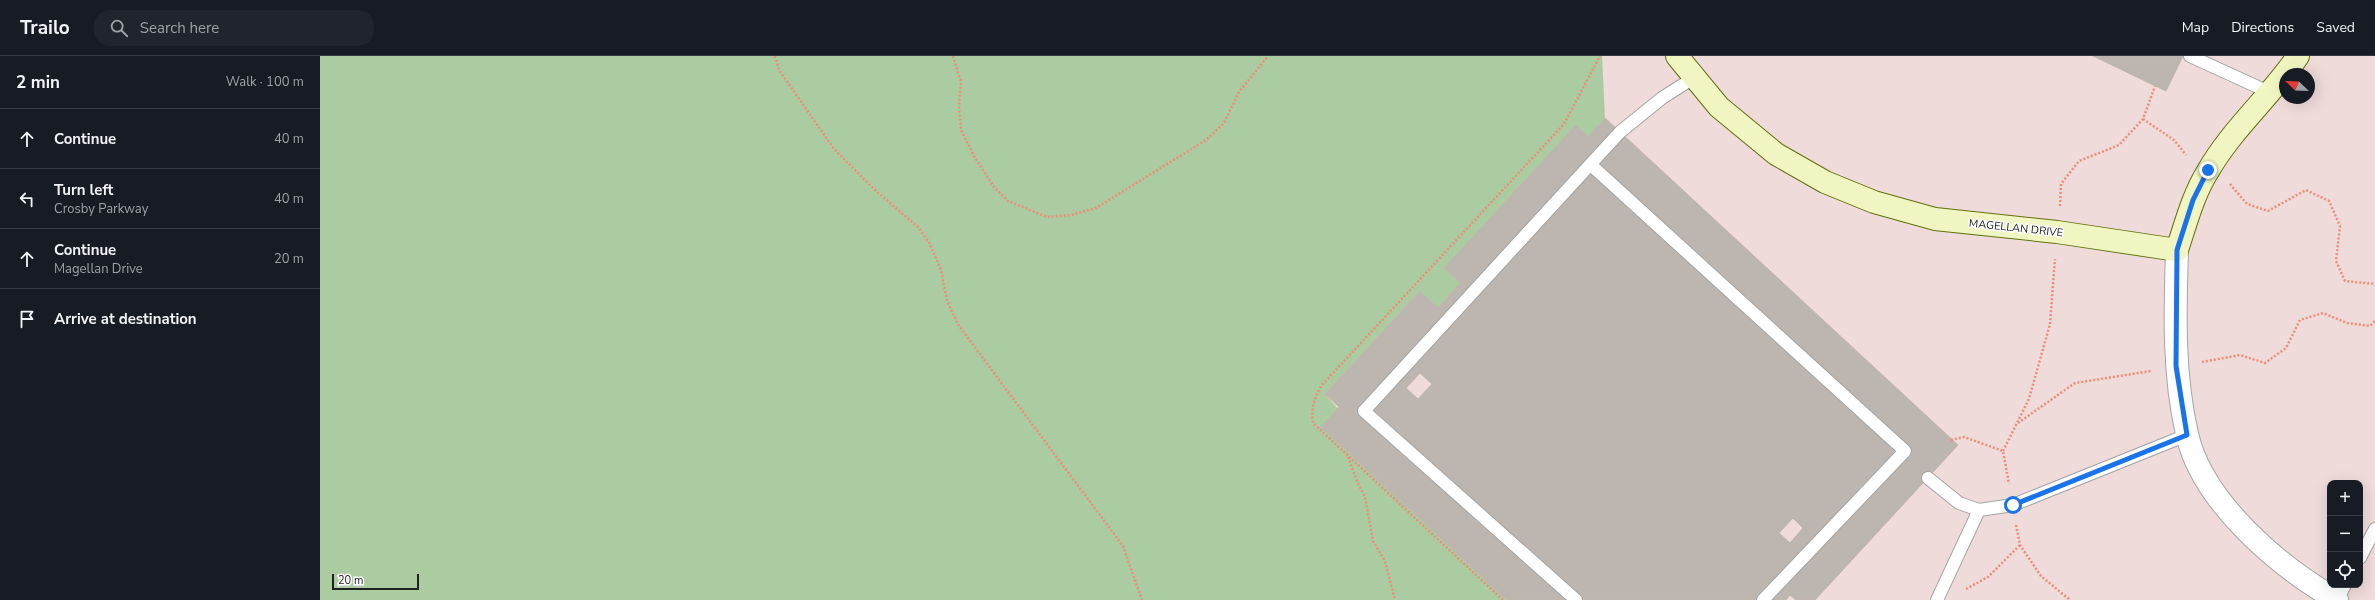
<!DOCTYPE html>
<html lang="en">
<head>
<meta charset="utf-8">
<style>
  body { margin:0; font-family:"Nunito Sans",sans-serif; background:#20242c; color:#f1f3f6 }
  .controls { position:absolute; right:12px; bottom:12px; display:grid; overflow:hidden; border-radius:8px; box-shadow:0 4px 16px #0002 }
  .controls button { width:36px; height:36px; display:grid; place-items:center; padding:0; border:0; border-bottom:1px solid #363941; background:#171b24; color:#f1f3f6; font:20px sans-serif }
  .compass { position:absolute; left:1959px; top:12px; width:36px; height:36px; border-radius:50%; background:#171b24; box-shadow:0 4px 16px #0002; rotate:293deg }
  .scale { position:absolute; left:12px; bottom:10px; width:87px; box-sizing:border-box; padding-left:4px; border:2px solid #202020; border-top:0; font-size:11px; line-height:14px; white-space:nowrap; color:#202020; -webkit-text-stroke:3px #fff; paint-order:stroke }
  .stop { position:absolute; width:12px; height:12px; margin:-9px; border:3px solid #1a73e8; border-radius:50%; background:#fff }
  .stop.end { background:#1a73e8; border-color:#fff; box-shadow:0 1px 4px #0008 }
  .list { margin:0; padding:0; list-style:none }
  h2 { display:flex; justify-content:space-between; align-items:center; height:52px; margin:0; padding:0 16px; font-size:17px }
  h2 small { font-size:13px; font-weight:400; color:#9ea1a6 }
  .list li { display:grid; grid-template-columns:26px 1fr auto; gap:12px; align-items:center; box-sizing:border-box; height:60px; padding:0 16px; border-top:1px solid #363941 }
  .list b { display:block; font-size:15px; white-space:nowrap }
  .list p { margin:0; font-size:13px; white-space:nowrap; color:#9ea1a6 }
  .list em { font-size:13px; font-style:normal; color:#9ea1a6 }
  .icon { flex:none; width:22px; height:22px; fill:none; stroke:currentColor; stroke-width:2; stroke-linecap:round; stroke-linejoin:round }
  .map { position:relative; flex:none; width:2055px; height:544px; overflow:hidden }
  header { display:flex; align-items:center; gap:24px; box-sizing:border-box; height:56px; padding:0 20px; background:#171b24; border-bottom:1px solid #363941 }
  header strong { font-size:19px }
  nav { display:flex; gap:22px; margin-inline-start:auto; font-size:14px }
  .search { width:280px; height:36px; background:#20242c; display:flex; align-items:center; gap:10px; box-sizing:border-box; padding:0 14px; border-radius:16px; color:#9ea1a6; font-size:15px }
  main { display:flex }
  aside { flex:1; background:#171b24 }
  .map>svg:first-child { display:block }
</style>
</head>
<body>
<header>
<strong>Trailo</strong>
<div class="search"><svg class="icon" aria-label="search" viewBox="0 0 24 24"><circle cx="10" cy="10" r="6"/><path d="M15 15l6 6"/></svg>Search here</div>
<nav><a>Map</a><a>Directions</a><a>Saved</a></nav>
</header>
<main>
<aside>
<h2>2 min<small>Walk · 100 m</small></h2>
<ul class="list">
<li><svg class="icon" aria-label="ahead" viewBox="0 0 24 24"><path d="M12 20V5M6 11l6-6 6 6"/></svg><div><b>Continue</b></div><em>40 m</em></li>
<li><svg class="icon" aria-label="left" viewBox="0 0 24 24"><path d="M17 20v-9H6M10 6l-5 5 5 5"/></svg><div><b>Turn left</b><p>Crosby Parkway</p></div><em>40 m</em></li>
<li><svg class="icon" aria-label="ahead" viewBox="0 0 24 24"><path d="M12 20V5M6 11l6-6 6 6"/></svg><div><b>Continue</b><p>Magellan Drive</p></div><em>20 m</em></li>
<li><svg class="icon" aria-label="arrive" viewBox="0 0 24 24"><path d="M6 21V4h12l-3 4 3 4H6"/></svg><div><b>Arrive at destination</b></div></li>
</ul>
</aside>
<div class="map">
<svg width="2055" height="544" viewBox="0 0 2055 544">
  <rect width="100%" height="100%" fill="#f0eee8"/>
  <path fill="#efdbd9" fill-rule="evenodd" d="M1254,0H2055V544H1160L918,312ZM1965,18H1989V42H1965ZM2010,427H2040V529H2010Z"/>
  <path fill="#abcca0" d="M0,0H1282L1285,62L1268,81L1124,212L1140,227L1118,252L1100,235L1005,338L1187,544H0Z"/>
  <path fill="#bdb6b0" stroke="#c1b6ab" fill-rule="evenodd" d="M1773,0H1863L1846,35Z
    M1285,62L1638,389L1495,544H1476L1470,539L1466,544H1187L1001,371L1019,351L1005,338L1100,235L1118,252L1140,227L1124,212L1256,69L1268,81ZM1100,317L1112,328L1098,343L1086,332ZM1473,462L1483,472L1470,487L1459,477Z"/>
  <g fill="none" stroke-linecap="round" stroke-linejoin="round">
    <g stroke="#a4a4a4" stroke-width="14">
      <path id="lane" d="M1870,0L1951,37
        M1271,109L1585,395L1443,544
        M1608,422L1639,447L1659,454L1693,449L1867,379
        M2040,502L2055,473
        M1256,544L1044,355L1300,76L1342,42L1375,21
        M1617,544L1659,454
        M2017,544L2025,529"/>
    </g>
    <g stroke="#a4a4a4" stroke-width="24">
      <path id="street" d="M1857,194C1855,256 1853,317 1867,378C1882,446 1959,511 2017,544"/>
    </g>
    <g stroke="#61710e" stroke-width="24">
      <path id="secondary" d="M1357,0L1399,51L1456,98L1505,126L1554,146L1615,163L1737,176L1857,194C1866,167 1873,139 1888,115C1912,73 1951,40 1978,0"/>
    </g>
    <path stroke="#ef8c7a" stroke-width="2.5" stroke-dasharray="2 2" stroke-linecap="butt" d="M455,0L459,14L514,93L556,135L598,171L609,186L621,214L627,245L639,270L803,490L822,544
      M633,0L641,26L639,51L641,74L654,100L674,131L688,145L727,161L751,159L776,152L886,84L904,67L919,36L948,0
      M1823,63L1854,84L1866,99
      M1910,128L1927,148L1948,155L1986,134L2009,145L2020,170L2016,205L2025,225L2055,228
      M1740,150L1741,128L1759,105L1799,89L1823,63L1835,30
      M1882,306L1920,299L1945,307L1966,292L1980,264L2003,257L2027,267L2050,270L2055,265
      M1698,367L1755,327L1831,315
      M1631,384L1644,381L1683,395L1689,428
      M1683,395L1709,343L1730,268L1735,203
      M1028,401L1036,423L1045,441L1053,485L1065,505L1075,544
      M1696,469L1700,489L1721,520L1750,544
      M1646,533L1668,521L1700,489
      M1183,544L993,367C991,352 994,343 1001,330L1244,68L1280,0"/>
    <use href="#lane" stroke="#fff" stroke-width="12"/>
    <use href="#street" stroke="#fff" stroke-width="22"/>
    <use href="#secondary" stroke="#f0f5c1" stroke-width="22"/>
  </g>
  <g fill="none" stroke-linecap="round" stroke-linejoin="round">
    <path stroke="#1a73e8" stroke-width="5" d="M1693,449L1867,379L1856,310L1857,194L1873,144L1888,114"/>
  </g>
  <g text-anchor="middle" dominant-baseline="central" stroke-width="3" stroke-linejoin="round" paint-order="stroke">
    <g font-size="11" fill="#202020" stroke="#fff">
      <text transform="translate(1696 172) rotate(6)">MAGELLAN DRIVE</text>
    </g>
  </g>
</svg>
<div class="controls">
<button>+</button>
<button>−</button>
<button><svg class="icon" aria-label="locate" viewBox="0 0 24 24"><circle cx="12" cy="12" r="6"/><path d="M12 2v4M12 18v4M2 12h4M18 12h4"/></svg></button>
</div>
<svg class="compass" viewBox="-18 -18 36 36"><path d="M0-13l5 13h-10z" fill="#e53935"/><path d="M0 13l5-13h-10z" fill="#9ea1a6"/></svg>
<div class="scale">20 m</div>
<div class="stop" style="left:1693px;top:449px"></div>
<div class="stop end" style="left:1888px;top:114px"></div>
</div>
</main>
</body>
</html>
